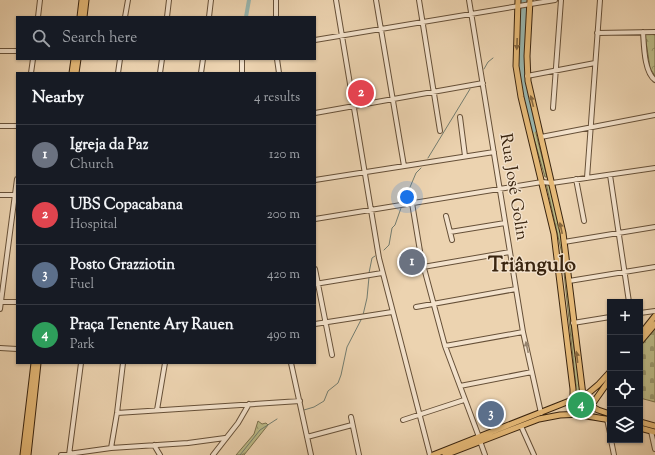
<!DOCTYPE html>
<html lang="en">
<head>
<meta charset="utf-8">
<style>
  body { margin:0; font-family:"Sorts Mill Goudy",serif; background:#242831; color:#f1f3f6 }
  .controls { position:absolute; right:12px; bottom:12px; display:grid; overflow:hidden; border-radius:0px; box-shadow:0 1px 3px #0004 }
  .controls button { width:36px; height:36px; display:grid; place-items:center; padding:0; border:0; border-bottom:1px solid #363941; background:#171b24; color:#f1f3f6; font:20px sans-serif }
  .you { position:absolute; left:407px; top:197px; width:14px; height:14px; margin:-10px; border:3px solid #fff; border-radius:50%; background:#1a73e8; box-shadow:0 0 0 6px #1a73e833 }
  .badge { display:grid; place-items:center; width:26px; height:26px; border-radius:50%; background:#c59692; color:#fff; font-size:13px; font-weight:700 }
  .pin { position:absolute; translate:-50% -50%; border:2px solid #fff; box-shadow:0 1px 4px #0006 }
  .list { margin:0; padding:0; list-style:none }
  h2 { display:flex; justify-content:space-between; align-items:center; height:52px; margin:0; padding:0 16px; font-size:17px }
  h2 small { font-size:13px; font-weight:400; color:#9ea1a6 }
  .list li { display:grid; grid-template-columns:26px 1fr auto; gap:12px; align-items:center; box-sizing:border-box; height:60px; padding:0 16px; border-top:1px solid #363941 }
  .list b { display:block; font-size:15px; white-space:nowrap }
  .list p { margin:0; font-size:13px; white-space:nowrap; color:#9ea1a6 }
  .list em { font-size:13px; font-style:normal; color:#9ea1a6 }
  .icon { flex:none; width:22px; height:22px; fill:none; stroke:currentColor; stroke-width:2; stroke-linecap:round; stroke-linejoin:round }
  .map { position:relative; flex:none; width:655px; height:455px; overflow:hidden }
  .search { position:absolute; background:#171b24; box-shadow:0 1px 3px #0004; left:16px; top:16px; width:300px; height:44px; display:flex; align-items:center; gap:10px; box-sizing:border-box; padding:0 14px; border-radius:0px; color:#9ea1a6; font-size:15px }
  .panel { position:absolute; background:#171b24; box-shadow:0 1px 3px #0004; left:16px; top:72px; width:300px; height:292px; border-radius:0px }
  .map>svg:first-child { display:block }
</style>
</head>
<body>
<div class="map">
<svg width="655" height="455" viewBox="0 0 655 455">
  <defs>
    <pattern id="grass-tufts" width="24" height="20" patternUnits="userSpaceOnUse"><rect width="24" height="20" fill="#bb8"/><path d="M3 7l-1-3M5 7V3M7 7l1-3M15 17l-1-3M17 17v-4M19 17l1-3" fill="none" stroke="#99986e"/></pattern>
    <pattern id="forest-crowns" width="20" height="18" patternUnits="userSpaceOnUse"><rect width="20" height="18" fill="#bb8"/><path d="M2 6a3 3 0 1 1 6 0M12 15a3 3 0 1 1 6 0" fill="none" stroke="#99986e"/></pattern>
    <pattern id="cemetery-stones" width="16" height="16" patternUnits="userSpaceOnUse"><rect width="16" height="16" fill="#bb8"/><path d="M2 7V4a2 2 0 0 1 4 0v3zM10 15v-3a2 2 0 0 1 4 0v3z" fill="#99986e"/></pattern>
  </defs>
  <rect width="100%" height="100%" fill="#ecd3b0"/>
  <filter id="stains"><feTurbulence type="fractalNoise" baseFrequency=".005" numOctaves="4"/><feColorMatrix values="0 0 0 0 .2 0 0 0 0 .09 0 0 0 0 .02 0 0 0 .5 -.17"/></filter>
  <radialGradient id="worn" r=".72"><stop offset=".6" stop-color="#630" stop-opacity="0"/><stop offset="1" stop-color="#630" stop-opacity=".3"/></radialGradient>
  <path fill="url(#grass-tufts)" stroke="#7a704c" d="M520,8H526C525,31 523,55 526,78C529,111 539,144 547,177H545L524,104L518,65Z
    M546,183H550L563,245L573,342L581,392L575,395L576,386L562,254Z"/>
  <path fill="url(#forest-crowns)" stroke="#7a704c" d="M651,33L654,35H655V76L650,68L645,35Z
    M258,421L262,424L266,423L268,425L244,455H236L254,434Z"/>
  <path fill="url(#cemetery-stones)" stroke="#7a704c" d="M655,328V402L640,398V346Z"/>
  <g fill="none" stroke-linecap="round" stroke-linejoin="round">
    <path stroke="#737d70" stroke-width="1" d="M520,41H522
      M484,69L488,62L493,58
      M428,158L470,89
      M405,199L416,173L421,168
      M384,250L389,245L392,228L395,225L401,208
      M369,273L372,258L375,256
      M363,315L367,298L369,277
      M304,410L314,407L324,401L328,391L338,383L341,375L347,347L362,318
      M240,455L260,430L277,419"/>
    <path stroke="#99b7b0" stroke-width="4" d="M246,17L249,0"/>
    <path stroke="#99b7b0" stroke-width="7" d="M523,0L522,51V78L533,129"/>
    <g stroke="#665038" stroke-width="6">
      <path id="minor" d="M336,0L379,258L430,455
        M376,0L404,166
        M419,0L440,131
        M469,0L516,289L523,332L541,413
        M38,17L40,0
        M125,17L128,0
        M167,17L169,0
        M209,17L211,0
        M276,17V0
        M643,32C644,45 644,72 655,80
        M597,33L655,32
        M315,40L555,0
        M0,51H17
        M277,59L279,73
        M31,73L33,59
        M118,73L120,59
        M160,73L162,59
        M201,73L203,59
        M242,73V59
        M527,76L595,63
        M553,108L561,0
        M315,113L483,83
        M460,117L465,156
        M0,126H17
        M541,137L655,115
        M610,175L629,302
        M587,178L600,0
        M576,179L584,221
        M315,180L494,152
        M0,195H17
        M412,203L421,257L445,346L479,437
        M446,216L452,240
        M315,219L542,182L552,183L655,168
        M450,232L505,223
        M564,242L655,227
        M423,267L510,252
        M315,269L332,355
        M569,281L655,267
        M315,284L382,273
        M0,302H17
        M416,307L516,289
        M0,309L17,179
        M640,313L655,311
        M573,323L610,317
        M315,324L392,312
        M445,346L523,332
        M0,348L17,349
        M291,363L311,455
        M460,386L532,372
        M157,410L165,363
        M117,413L300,401
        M351,417L359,455
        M607,419L610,433
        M403,420L464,400
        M521,426L534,455
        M651,431L655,449
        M307,437L352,425
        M611,440L614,455
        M480,441L485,455
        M154,445L160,455
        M111,448L117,413L123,363
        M61,455L111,448L188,443L225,438
        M69,455L81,363
        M213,455L238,423L249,404"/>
    </g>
    <g stroke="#3a2510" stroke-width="7">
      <path id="major" d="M518,0L516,66L521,97L554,234L573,389V399
        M530,0L527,56L528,81L563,233L583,395
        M80,17L82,0
        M84,17L86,0
        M72,73L74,59
        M76,73L78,59
        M640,335L655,316
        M640,342L655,324
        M610,379L591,406L598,410L610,414
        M585,396L598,385L610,372
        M640,422L655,426
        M640,428L655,432
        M23,455L34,363
        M28,455L38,363
        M433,455L572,400
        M445,455L539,419L560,415L584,414L590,408V402L587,397C575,390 565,406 576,413C582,416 602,418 610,420"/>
    </g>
    <use href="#minor" stroke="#f3e2cc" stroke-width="4"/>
    <use href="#major" stroke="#e6ba78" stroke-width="5"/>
  </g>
  <defs><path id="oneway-solid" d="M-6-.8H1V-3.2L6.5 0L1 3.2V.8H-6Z"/></defs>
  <g fill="#87683f">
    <use href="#oneway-solid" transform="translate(517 44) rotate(92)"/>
    <use href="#oneway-solid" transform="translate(532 101) rotate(-104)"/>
    <use href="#oneway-solid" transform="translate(561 228) rotate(-102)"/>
    <use href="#oneway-solid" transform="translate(577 357) rotate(-97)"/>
  </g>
  <use fill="#96846e" href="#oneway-solid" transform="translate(527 347) rotate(-102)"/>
  <g text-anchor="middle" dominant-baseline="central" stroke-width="3" stroke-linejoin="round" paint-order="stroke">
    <g font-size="17" fill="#3a2510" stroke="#f3e2cc">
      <text transform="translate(513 187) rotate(81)">Rua José Golin</text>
    </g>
    <g font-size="21" font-weight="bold" fill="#3a2510" stroke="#f3e2cc">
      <text x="532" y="266">Triângulo</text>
    </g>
  </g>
  <rect width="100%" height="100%" filter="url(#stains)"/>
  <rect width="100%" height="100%" fill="url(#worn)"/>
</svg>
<div class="controls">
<button>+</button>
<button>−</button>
<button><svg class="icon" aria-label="locate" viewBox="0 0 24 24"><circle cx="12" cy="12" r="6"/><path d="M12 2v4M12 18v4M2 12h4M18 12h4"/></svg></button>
<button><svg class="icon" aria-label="layers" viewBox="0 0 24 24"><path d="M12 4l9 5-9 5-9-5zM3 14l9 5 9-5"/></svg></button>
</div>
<div class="you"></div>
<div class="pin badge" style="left:412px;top:262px;background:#6b7280">1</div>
<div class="pin badge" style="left:361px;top:93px;background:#e0444e">2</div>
<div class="pin badge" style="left:491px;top:414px;background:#5c6f8a">3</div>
<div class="pin badge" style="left:581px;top:405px;background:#2e9e5b">4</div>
<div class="search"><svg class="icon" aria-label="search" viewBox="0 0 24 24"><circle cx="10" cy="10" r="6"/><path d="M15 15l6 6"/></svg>Search here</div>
<section class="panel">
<h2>Nearby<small>4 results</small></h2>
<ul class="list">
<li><span class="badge" style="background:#6b7280">1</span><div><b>Igreja da Paz</b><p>Church</p></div><em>120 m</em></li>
<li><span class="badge" style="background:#e0444e">2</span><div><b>UBS Copacabana</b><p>Hospital</p></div><em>200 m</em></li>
<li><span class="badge" style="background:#5c6f8a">3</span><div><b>Posto Grazziotin</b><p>Fuel</p></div><em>420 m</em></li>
<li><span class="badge" style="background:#2e9e5b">4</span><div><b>Praça Tenente Ary Rauen</b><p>Park</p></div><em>490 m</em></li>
</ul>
</section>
</div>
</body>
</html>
